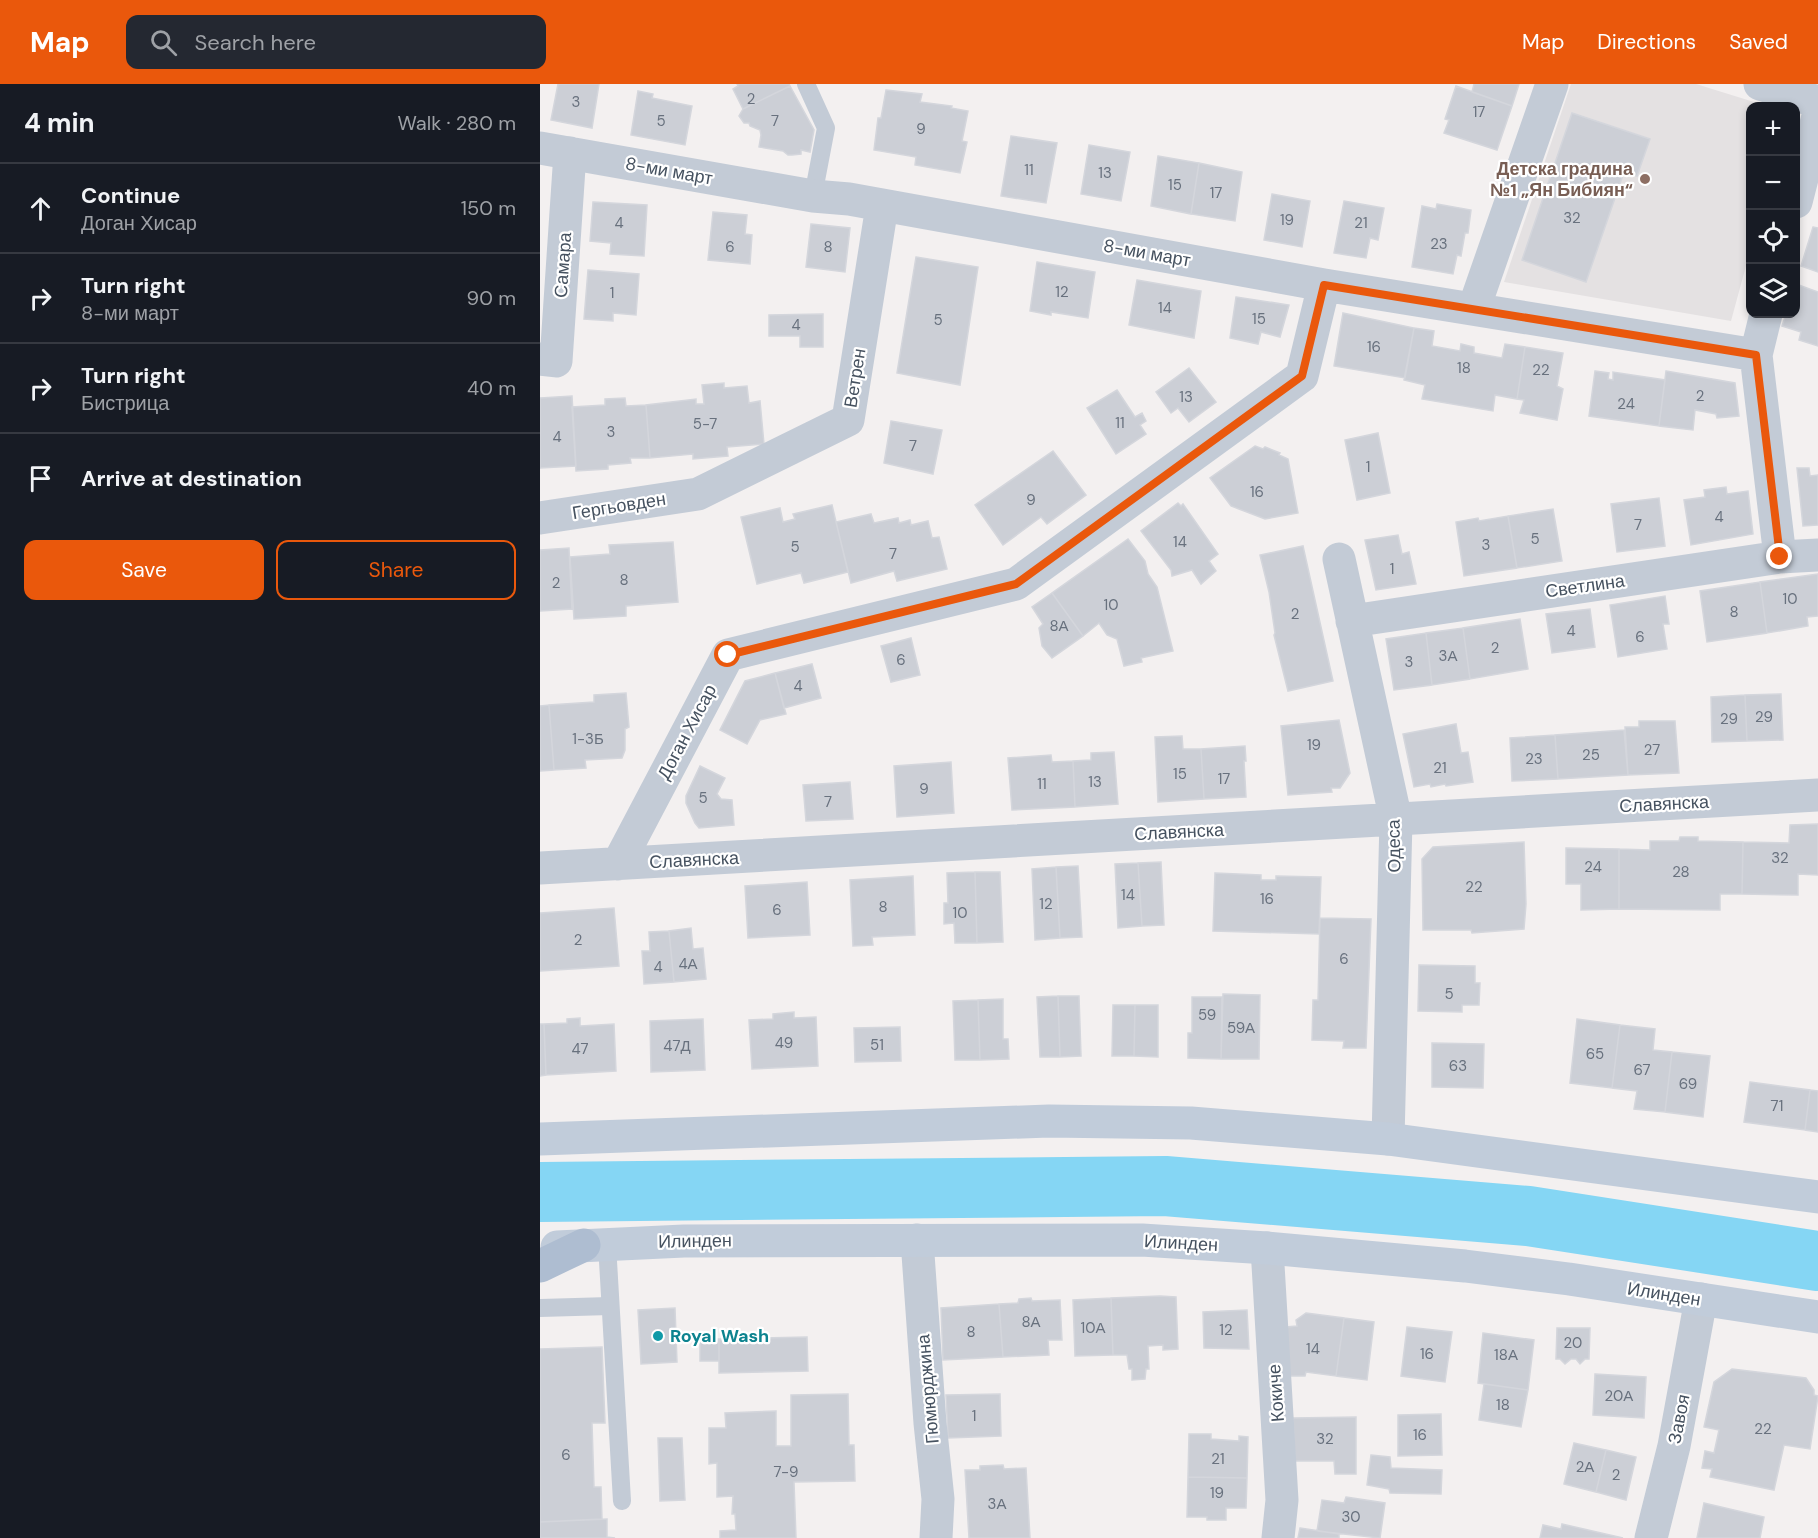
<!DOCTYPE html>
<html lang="en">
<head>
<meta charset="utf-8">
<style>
  body { margin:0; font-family:"DM Sans",sans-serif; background:#242831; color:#f1f3f6 }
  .controls { position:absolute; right:18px; top:18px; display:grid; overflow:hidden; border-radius:12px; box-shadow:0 3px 9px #0003 }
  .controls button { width:54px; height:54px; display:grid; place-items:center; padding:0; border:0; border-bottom:2px solid #363941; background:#171b24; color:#f1f3f6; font:30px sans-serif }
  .stop { position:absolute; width:18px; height:18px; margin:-14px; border:4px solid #ea580c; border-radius:50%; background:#fff }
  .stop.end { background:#ea580c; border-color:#fff; box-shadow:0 2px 6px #0008 }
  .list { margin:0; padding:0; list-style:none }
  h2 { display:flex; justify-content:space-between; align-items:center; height:78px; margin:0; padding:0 24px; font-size:26px }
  h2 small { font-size:20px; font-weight:400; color:#9ea1a6 }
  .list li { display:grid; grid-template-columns:39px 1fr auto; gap:18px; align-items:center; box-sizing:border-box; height:90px; padding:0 24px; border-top:2px solid #363941 }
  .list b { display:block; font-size:22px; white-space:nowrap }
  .list p { margin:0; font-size:20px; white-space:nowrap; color:#9ea1a6 }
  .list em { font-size:20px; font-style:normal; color:#9ea1a6 }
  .actions { display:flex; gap:12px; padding:18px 24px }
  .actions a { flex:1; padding:14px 0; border:2px solid #ea580c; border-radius:12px; text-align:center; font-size:21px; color:#ea580c }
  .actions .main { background:#ea580c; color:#fff }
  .icon { flex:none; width:33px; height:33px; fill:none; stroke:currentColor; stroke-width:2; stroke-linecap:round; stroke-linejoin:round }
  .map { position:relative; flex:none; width:1278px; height:1454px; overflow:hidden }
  header { display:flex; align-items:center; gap:36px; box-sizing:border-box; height:84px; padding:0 30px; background:#ea580c; color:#fff }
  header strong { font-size:28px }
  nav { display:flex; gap:33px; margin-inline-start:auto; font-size:21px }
  .search { width:420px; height:54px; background:#242831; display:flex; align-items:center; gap:15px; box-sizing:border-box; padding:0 21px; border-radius:12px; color:#9ea1a6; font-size:22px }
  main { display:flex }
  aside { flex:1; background:#171b24 }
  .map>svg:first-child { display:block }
</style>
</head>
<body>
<header>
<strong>Map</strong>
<div class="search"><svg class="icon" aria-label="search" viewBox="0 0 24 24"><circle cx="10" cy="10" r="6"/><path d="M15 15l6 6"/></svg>Search here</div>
<nav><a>Map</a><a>Directions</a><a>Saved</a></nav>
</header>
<main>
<aside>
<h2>4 min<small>Walk · 280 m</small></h2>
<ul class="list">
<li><svg class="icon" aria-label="ahead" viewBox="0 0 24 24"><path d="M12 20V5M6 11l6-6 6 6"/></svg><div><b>Continue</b><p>Доган Хисар</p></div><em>150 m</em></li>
<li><svg class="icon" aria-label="right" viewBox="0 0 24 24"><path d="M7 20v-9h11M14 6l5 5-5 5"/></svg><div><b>Turn right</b><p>8-ми март</p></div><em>90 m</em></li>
<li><svg class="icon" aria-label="right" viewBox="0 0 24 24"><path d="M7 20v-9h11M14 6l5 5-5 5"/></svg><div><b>Turn right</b><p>Бистрица</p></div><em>40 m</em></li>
<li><svg class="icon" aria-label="arrive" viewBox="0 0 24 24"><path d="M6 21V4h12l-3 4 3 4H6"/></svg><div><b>Arrive at destination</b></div></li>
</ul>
<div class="actions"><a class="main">Save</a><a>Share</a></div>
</aside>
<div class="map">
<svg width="1278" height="1454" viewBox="0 0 1278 1454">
  <rect width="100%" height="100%" fill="#f3f0f0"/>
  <path fill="#e4e1e2" d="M1031,0H1156L1227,22H1210V167L1191,237L964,198Z"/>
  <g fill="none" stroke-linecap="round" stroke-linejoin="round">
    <path stroke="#85d6f4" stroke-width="60" d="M0,1108L625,1102L988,1132L1278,1177"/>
  </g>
  <path fill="#cccfd6" stroke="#d4d6dc" stroke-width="1.5" d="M18,0H59L52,44L11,36Z
    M197,0H249L250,2L203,25L193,5L198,2Z
    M934,0H979L972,22L932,8Z
    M250,2L274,46L270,68L261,66V70L252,71H248L243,67L219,63L221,51L220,46L210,42L209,39H204L199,32L203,25Z
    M916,2L972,22L957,66L904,49L909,36L905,35Z
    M346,6L382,10L380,18L412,22L411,24L428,27L422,57L427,58L420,89L375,81L376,73L334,66L338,34H341Z
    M98,7L113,10L112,14L152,22L145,61L91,51Z
    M1032,29L1110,55L1097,92L1084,88L1046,198L982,176Z
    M471,52L517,59L506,119L461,112Z
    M549,61L590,68L581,117L541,110Z
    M618,72L659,79L651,130L611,122Z
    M659,79L702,88L695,137L651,130Z
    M732,110L770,117L762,163L724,156Z
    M804,117L844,124L838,156L830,154L826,174L794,169Z
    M53,118L107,121L104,172L70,170L71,159L50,157Z
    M897,120L931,126L928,149H925L921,172L917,171L913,190L872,183L882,122L896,125Z
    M173,128L207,131L205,150L212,151L210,180L168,176Z
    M271,140L310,144L305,188L266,183Z
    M1273,143L1278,144V188L1261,182Z
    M376,173L438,183L420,301L357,289Z
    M497,178L555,188L548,234L511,228V231L490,227Z
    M48,186L99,190L96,231L73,229V237L44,235Z
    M597,196L661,207L654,254L589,241Z
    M1256,200L1278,208V262L1259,256L1261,248L1242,242L1246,230H1256Z
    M696,213L749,221L740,253L721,248L718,260L690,254Z
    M803,229L874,244L865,294L794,282Z
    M283,230V263H260V252H229V231Z
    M874,244L894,247L892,262L920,267L921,260L934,263V269L962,274L965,260L985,263L977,315L955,311L953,327L882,315L885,301L864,296Z
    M985,263L1023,269L1017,302L1023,305L1017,336L980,329L984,316L977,315Z
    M649,284L676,318L649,338L638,324L631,329L616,308Z
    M1055,287L1069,289L1068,295L1073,296V288L1125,296L1119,342L1049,332Z
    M1126,287L1195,299L1199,332L1177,334L1176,330L1155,326L1153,346L1119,342Z
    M184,299V304L207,302L209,319L220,317L224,360L187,363L188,372L153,375V370L110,374L106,321L156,315V320H164L162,301Z
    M577,306L595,333L602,329L606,337L600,341L606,350L576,370L547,324Z
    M32,312L36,382L0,384V314Z
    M85,314L86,322L106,321L110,374H90L91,379L68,381V385L36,387L32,323L65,321V315Z
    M351,337L402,346L393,390L344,379Z
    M838,349L850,409L817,416L805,356Z
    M715,362L723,365L725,363L740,369L739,371L748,375L758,429L725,435L691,422L670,394Z
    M513,367L546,411L507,440L501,433L463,461L435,421Z
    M1257,384H1269L1270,392L1278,391V441L1263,442Z
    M1186,403L1187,410L1208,407L1213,450L1151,461L1144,416L1165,413L1164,406Z
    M1119,414L1125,462L1077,468L1071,420Z
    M638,419L641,422L643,420L678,470L669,477L676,487L661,500L652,486L632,492L631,486L601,447Z
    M292,421L308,488L264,499L261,489L217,500L201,433L240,424L243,438L255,435L253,430Z
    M1013,425L1022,477L977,484L968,432Z
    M331,430L334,439L358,434L359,439L370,436L371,441L388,437L392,454L399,453L407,485L357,497L354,487L311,499L296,438Z
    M968,432L977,484L924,492L916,438L938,434L939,437Z
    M858,451L862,470L869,468L876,500L836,506L825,456Z
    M588,455L605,477L608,490L617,503L633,567L601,574L602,578L584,582L577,555L567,551L559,539L543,552L512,509Z
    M133,458L138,518L86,522V532L34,535L30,473L70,470L69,461Z
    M763,462L793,597L748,607L734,551L735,549L729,508L720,471Z
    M29,464L32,525L0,527V466Z
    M1278,490V532L1267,533L1268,542L1227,549L1220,498Z
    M1220,498L1227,549L1167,558L1160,507Z
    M512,509L543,552L512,574L502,562L499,544L503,540L492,523Z
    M1125,512L1129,540H1123L1127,565L1078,573L1070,521Z
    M1050,525L1055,563L1012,569L1006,530Z
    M980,535L988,585L930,595L923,544Z
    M923,544L930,595L892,601L886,549Z
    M886,549L892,601L854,606L846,555Z
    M371,554L380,591L351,598L341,562Z
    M272,580L281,614L244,624L235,589Z
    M235,589L246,630L220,636L207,660L180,646L205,597Z
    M86,609L89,643L85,645V666L82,674L45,676L46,684L14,686L9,621L54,618V611Z
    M1241,610L1243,656L1207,657L1205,611Z
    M1205,611L1207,657L1172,658L1171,613Z
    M9,621L14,686L0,687V622Z
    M799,636L810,689L800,704H791L792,708L748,711L741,642Z
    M1099,637H1135L1139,689L1088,691L1085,643H1099Z
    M916,640L921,669L928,668L933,698L906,702L905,700L891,703L890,700L874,703L863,650Z
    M1084,646L1088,691L1018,695L1015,651Z
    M1015,651L1018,695L972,697L970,654Z
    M642,652L643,665H661L664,715L618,718L615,653Z
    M705,662L706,677H704L706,713L664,715L661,665Z
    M574,668L578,720L535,723L533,677L551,676V669Z
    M511,671L512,678L533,677L535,723L472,726L468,674Z
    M411,678L414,729L357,733L354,682Z
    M160,682L185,694L177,710L181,715L192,716L194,741L159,744L155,739L146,719V712Z
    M310,698L313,735L266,737L263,701Z
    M1278,740V791L1258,790V811L1202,810L1203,758L1249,759L1250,741Z
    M1140,753H1158V757L1203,758L1202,810H1180V826L1079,825V765L1110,766V757H1139Z
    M984,758L986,820L984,845L932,849L931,846H883L882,775L893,763Z
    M1026,764L1079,765V825L1041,826V800H1026Z
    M621,778L624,841L602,842L598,779Z
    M598,779L602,842L578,844L575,780Z
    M538,782L542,853L520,854L516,783Z
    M516,783L520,854L495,856L492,785Z
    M435,788L437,859H415L414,839L404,840V819H408L407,789Z
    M435,788H460L463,858L437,859Z
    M675,789L721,791V796H736V792L781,793L779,850L673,847Z
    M373,792L375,851L332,853L333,861L313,862L310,796Z
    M267,798L270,851L208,854L205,802Z
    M74,824L79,882L0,887V829Z
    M780,834L831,835L826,964H803L804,957L772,956L773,916H778Z
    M151,844L153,865L163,864L166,895L134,898L129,847Z
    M129,847L134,898L104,900L102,867H110L109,848Z
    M879,881L935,882V899H940L939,921H922V928L878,927Z
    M683,910L720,911L719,975H681Z
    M518,912L520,973H500L497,913Z
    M518,912H539L541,972L520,973Z
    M652,913H682L681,975L648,974V949H652Z
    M463,915V955H468L469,975L440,976L438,916Z
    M438,916L440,976H415L413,917Z
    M573,921H595L594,972H572Z
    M595,921H618V973L594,972Z
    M254,928V934L276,933L278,982L212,985L209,936L233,935V930Z
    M40,934V942L74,940L76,987L6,991L4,940L27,939V935Z
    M163,935L165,986L111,988L110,937Z
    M1037,935L1080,941L1072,1004L1030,999Z
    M0,940H4L6,991L0,992Z
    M1080,941L1115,945L1113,966L1132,968L1125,1028L1094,1025L1097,1007L1072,1004Z
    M360,943L361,977L315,978L314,944Z
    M892,959L944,960L943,1004L892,1003Z
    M1132,968L1170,972L1163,1033L1125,1028Z
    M1210,998L1270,1006L1265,1046L1204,1038Z
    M1270,1006L1278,1007V1048L1265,1046Z
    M620,1212L636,1213L638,1265L623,1266V1261L608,1262L609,1285H606L605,1295L592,1296V1285H589L587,1271H573L571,1214Z
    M491,1214L492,1217L520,1216L522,1256H508L509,1271L463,1273L459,1220L478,1219L479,1215Z
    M571,1214L573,1271L535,1272L533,1216Z
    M459,1220L463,1273L403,1276L401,1224Z
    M135,1224L137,1278L101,1280L98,1226Z
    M707,1226L709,1265L664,1264L663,1228Z
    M766,1229L804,1234L796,1292L766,1288L765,1292H749L746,1243L757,1242L756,1236Z
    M804,1234L834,1238L827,1296L796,1292Z
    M867,1243L912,1248L905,1298L861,1292Z
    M1017,1244H1050L1049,1275H1045L1040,1280L1036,1275H1031L1025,1280L1020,1275H1016Z
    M943,1249L994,1256L988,1306L938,1299Z
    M267,1253L268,1287L179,1289V1255Z
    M160,1255H179V1277H160Z
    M62,1263L65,1339H52L54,1403H61L62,1435L0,1438V1265Z
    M1192,1285L1266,1294L1274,1306V1311L1278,1312L1270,1365L1244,1361L1234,1406L1170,1393L1172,1385L1162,1384L1165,1367L1174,1369L1179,1346L1164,1343L1174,1298Z
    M1055,1290L1106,1293L1104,1334L1053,1331Z
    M944,1300L988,1306L981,1343L939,1336Z
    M308,1310L309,1361H314L315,1397L254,1398L256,1454H180V1447L196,1446L195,1430H192L193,1412L177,1413V1379L169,1380V1344H186L185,1329L236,1327V1362H251V1311Z
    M460,1310L461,1352L408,1354L406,1311Z
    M901,1330L902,1371L858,1372V1331Z
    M816,1333V1390H795L794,1377H755L753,1334Z
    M649,1350H671V1355L699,1357V1352L708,1353L707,1394L648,1393Z
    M118,1354H142L145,1416L120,1417Z
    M1034,1359L1066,1366L1056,1408L1024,1400Z
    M1066,1366L1096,1373L1086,1416L1056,1408Z
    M831,1371L850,1373L851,1384L902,1386L901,1410L850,1409L849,1405L827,1401Z
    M463,1381L464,1385L486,1384L490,1454H429L425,1386H440V1382Z
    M648,1393L707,1394L706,1424H686V1436H667V1433H647Z
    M806,1413L845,1419L840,1454L777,1447L782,1416L804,1419Z
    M1164,1419L1224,1433L1220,1454H1157Z
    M67,1435V1453L75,1454H0V1438Z
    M1022,1440L1083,1454H1000L1003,1441L1021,1445Z
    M760,1444L799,1450V1454H758Z"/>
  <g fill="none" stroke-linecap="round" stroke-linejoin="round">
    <path stroke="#c3cbd6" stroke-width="18" d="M266,0L286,44L273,112
      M67,1160L82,1417
      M0,1224L70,1222"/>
    <path stroke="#c3cbd6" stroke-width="33" d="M1220,0L1278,18
      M0,64L273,112L309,115L784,201L1216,271
      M1256,118L1278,32
      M934,224L1012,0
      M1226,230L1216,271L1240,473
      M0,275L16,277L30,69
      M0,434L158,410L308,336L342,122
      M799,475L856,736L848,1055
      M812,537L1240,473L1278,471
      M78,780L188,571L476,500L762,292L784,201
      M0,784L1278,711
      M377,1156L390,1339L398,1415L396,1454
      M727,1164L742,1416L738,1454
      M1111,1454L1134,1362L1161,1215"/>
    <path stroke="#c1ccda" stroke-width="33" d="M0,1055L509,1037L651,1039L848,1055L1278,1113
      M17,1163L144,1157L602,1156L727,1164L925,1182L1029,1195L1278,1233"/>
    <path stroke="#aebdd1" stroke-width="33" d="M0,1182L44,1161"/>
  </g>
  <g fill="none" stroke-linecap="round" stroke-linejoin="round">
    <path stroke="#ea580c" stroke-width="8" d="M188,571L476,500L762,292L784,201L1216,271L1240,473"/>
  </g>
  <circle fill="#8d6e63" stroke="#fff" stroke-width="2" cx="1105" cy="95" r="6"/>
  <circle fill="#0f9aa8" stroke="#fff" stroke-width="2" cx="118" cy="1252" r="6"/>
  <g text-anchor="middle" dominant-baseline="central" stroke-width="4.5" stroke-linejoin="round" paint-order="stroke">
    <g font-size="15" fill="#68717e">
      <text x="211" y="15">2</text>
      <text x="36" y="18">3</text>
      <text x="939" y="28">17</text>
      <text x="121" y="37">5</text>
      <text x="235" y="37">7</text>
      <text x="381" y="45">9</text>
      <text x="489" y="86">11</text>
      <text x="565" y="89">13</text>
      <text x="635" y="101">15</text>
      <text x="676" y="109">17</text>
      <text x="1032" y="134">32</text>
      <text x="747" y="136">19</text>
      <text x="79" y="139">4</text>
      <text x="821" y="139">21</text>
      <text x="899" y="160">23</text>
      <text x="190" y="163">6</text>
      <text x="288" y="163">8</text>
      <text x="522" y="208">12</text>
      <text x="72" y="209">1</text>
      <text x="625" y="224">14</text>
      <text x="719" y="235">15</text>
      <text x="398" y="236">5</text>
      <text x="256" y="241">4</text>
      <text x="834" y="263">16</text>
      <text x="924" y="284">18</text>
      <text x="1001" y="286">22</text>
      <text x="1160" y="312">2</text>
      <text x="646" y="313">13</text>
      <text x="1086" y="320">24</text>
      <text x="580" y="339">11</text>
      <text x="165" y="340">5-7</text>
      <text x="71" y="348">3</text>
      <text x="17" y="353">4</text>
      <text x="373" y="362">7</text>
      <text x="828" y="383">1</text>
      <text x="717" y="408">16</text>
      <text x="491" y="416">9</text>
      <text x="1179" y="433">4</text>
      <text x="1098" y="441">7</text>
      <text x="995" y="455">5</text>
      <text x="640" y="458">14</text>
      <text x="946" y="461">3</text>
      <text x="255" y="463">5</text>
      <text x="353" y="470">7</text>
      <text x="852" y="485">1</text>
      <text x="84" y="496">8</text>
      <text x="16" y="499">2</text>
      <text x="1250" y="515">10</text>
      <text x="571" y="521">10</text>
      <text x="1194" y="528">8</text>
      <text x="755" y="530">2</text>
      <text x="519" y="542">8А</text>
      <text x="1031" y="547">4</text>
      <text x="1100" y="553">6</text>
      <text x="955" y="564">2</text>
      <text x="908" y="572">3А</text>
      <text x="361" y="576">6</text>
      <text x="869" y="578">3</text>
      <text x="258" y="602">4</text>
      <text x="1224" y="633">29</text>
      <text x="1189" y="635">29</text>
      <text x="48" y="655">1-3Б</text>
      <text x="774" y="661">19</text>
      <text x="1112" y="666">27</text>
      <text x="1051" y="671">25</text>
      <text x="994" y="675">23</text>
      <text x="900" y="684">21</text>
      <text x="640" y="690">15</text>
      <text x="684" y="695">17</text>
      <text x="555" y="698">13</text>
      <text x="502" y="700">11</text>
      <text x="384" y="705">9</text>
      <text x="163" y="714">5</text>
      <text x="288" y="718">7</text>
      <text x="1240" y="774">32</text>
      <text x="1053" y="783">24</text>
      <text x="1141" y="788">28</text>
      <text x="934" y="803">22</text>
      <text x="588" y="811">14</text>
      <text x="727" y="815">16</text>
      <text x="506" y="820">12</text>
      <text x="343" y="823">8</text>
      <text x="237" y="826">6</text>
      <text x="420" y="829">10</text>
      <text x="38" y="856">2</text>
      <text x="804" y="875">6</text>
      <text x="148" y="880">4А</text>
      <text x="118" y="883">4</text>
      <text x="909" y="910">5</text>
      <text x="667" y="931">59</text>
      <text x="701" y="944">59А</text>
      <text x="244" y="959">49</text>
      <text x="337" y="961">51</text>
      <text x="137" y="962">47Д</text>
      <text x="40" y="965">47</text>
      <text x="1055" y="970">65</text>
      <text x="918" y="982">63</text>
      <text x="1102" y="986">67</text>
      <text x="1148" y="1000">69</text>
      <text x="1237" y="1022">71</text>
      <text x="491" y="1238">8А</text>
      <text x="553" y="1244">10А</text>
      <text x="686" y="1246">12</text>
      <text x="431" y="1248">8</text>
      <text x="1033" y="1259">20</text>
      <text x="773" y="1265">14</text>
      <text x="887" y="1270">16</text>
      <text x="966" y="1271">18А</text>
      <text x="1079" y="1312">20А</text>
      <text x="963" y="1321">18</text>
      <text x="434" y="1332">1</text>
      <text x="1223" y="1345">22</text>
      <text x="880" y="1351">16</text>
      <text x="785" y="1355">32</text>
      <text x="26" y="1371">6</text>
      <text x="678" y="1375">21</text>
      <text x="1045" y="1383">2А</text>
      <text x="246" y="1388">7-9</text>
      <text x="1076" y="1391">2</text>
      <text x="677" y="1409">19</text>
      <text x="457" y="1420">3А</text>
      <text x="811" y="1433">30</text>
    </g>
    <g font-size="18" font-weight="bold" fill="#785e54" stroke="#fff" text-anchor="end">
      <text x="1093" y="85">Детска градина<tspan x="1093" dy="21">№1 „Ян Бибиян“</tspan></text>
    </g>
    <g font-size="18" fill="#465260" stroke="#fff">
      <text transform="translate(129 87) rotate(10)">8-ми март</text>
      <text transform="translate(607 169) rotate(10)">8-ми март</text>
      <text transform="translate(23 181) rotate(-86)">Самара</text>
      <text transform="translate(315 294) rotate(-81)">Ветрен</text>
      <text transform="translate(79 422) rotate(-9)">Гергьовден</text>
      <text transform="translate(1045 502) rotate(-8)">Светлина</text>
      <text transform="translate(147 648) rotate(-62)">Доган Хисар</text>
      <text transform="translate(1124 720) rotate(-3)">Славянска</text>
      <text transform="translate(639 748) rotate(-3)">Славянска</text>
      <text transform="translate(854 762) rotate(-91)">Одеса</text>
      <text transform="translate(154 776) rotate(-3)">Славянска</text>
      <text transform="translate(155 1157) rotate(-1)">Илинден</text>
      <text transform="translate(641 1159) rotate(3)">Илинден</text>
      <text transform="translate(1124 1210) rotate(9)">Илинден</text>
      <text transform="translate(388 1305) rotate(-95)">Гюмюрджина</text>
      <text transform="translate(736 1309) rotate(-94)">Кокиче</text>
      <text transform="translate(1139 1335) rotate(-79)">Завоя</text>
    </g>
    <g font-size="18" font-weight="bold" fill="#0d838f" stroke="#fff" text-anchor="start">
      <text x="130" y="1252">Royal Wash</text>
    </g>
  </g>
</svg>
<div class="controls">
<button>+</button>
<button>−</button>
<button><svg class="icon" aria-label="locate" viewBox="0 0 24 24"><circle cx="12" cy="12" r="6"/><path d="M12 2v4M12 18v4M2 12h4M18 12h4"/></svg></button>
<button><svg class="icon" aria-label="layers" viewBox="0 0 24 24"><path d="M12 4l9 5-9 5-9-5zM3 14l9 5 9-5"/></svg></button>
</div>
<div class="stop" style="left:188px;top:571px"></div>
<div class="stop end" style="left:1240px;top:473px"></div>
</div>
</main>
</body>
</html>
